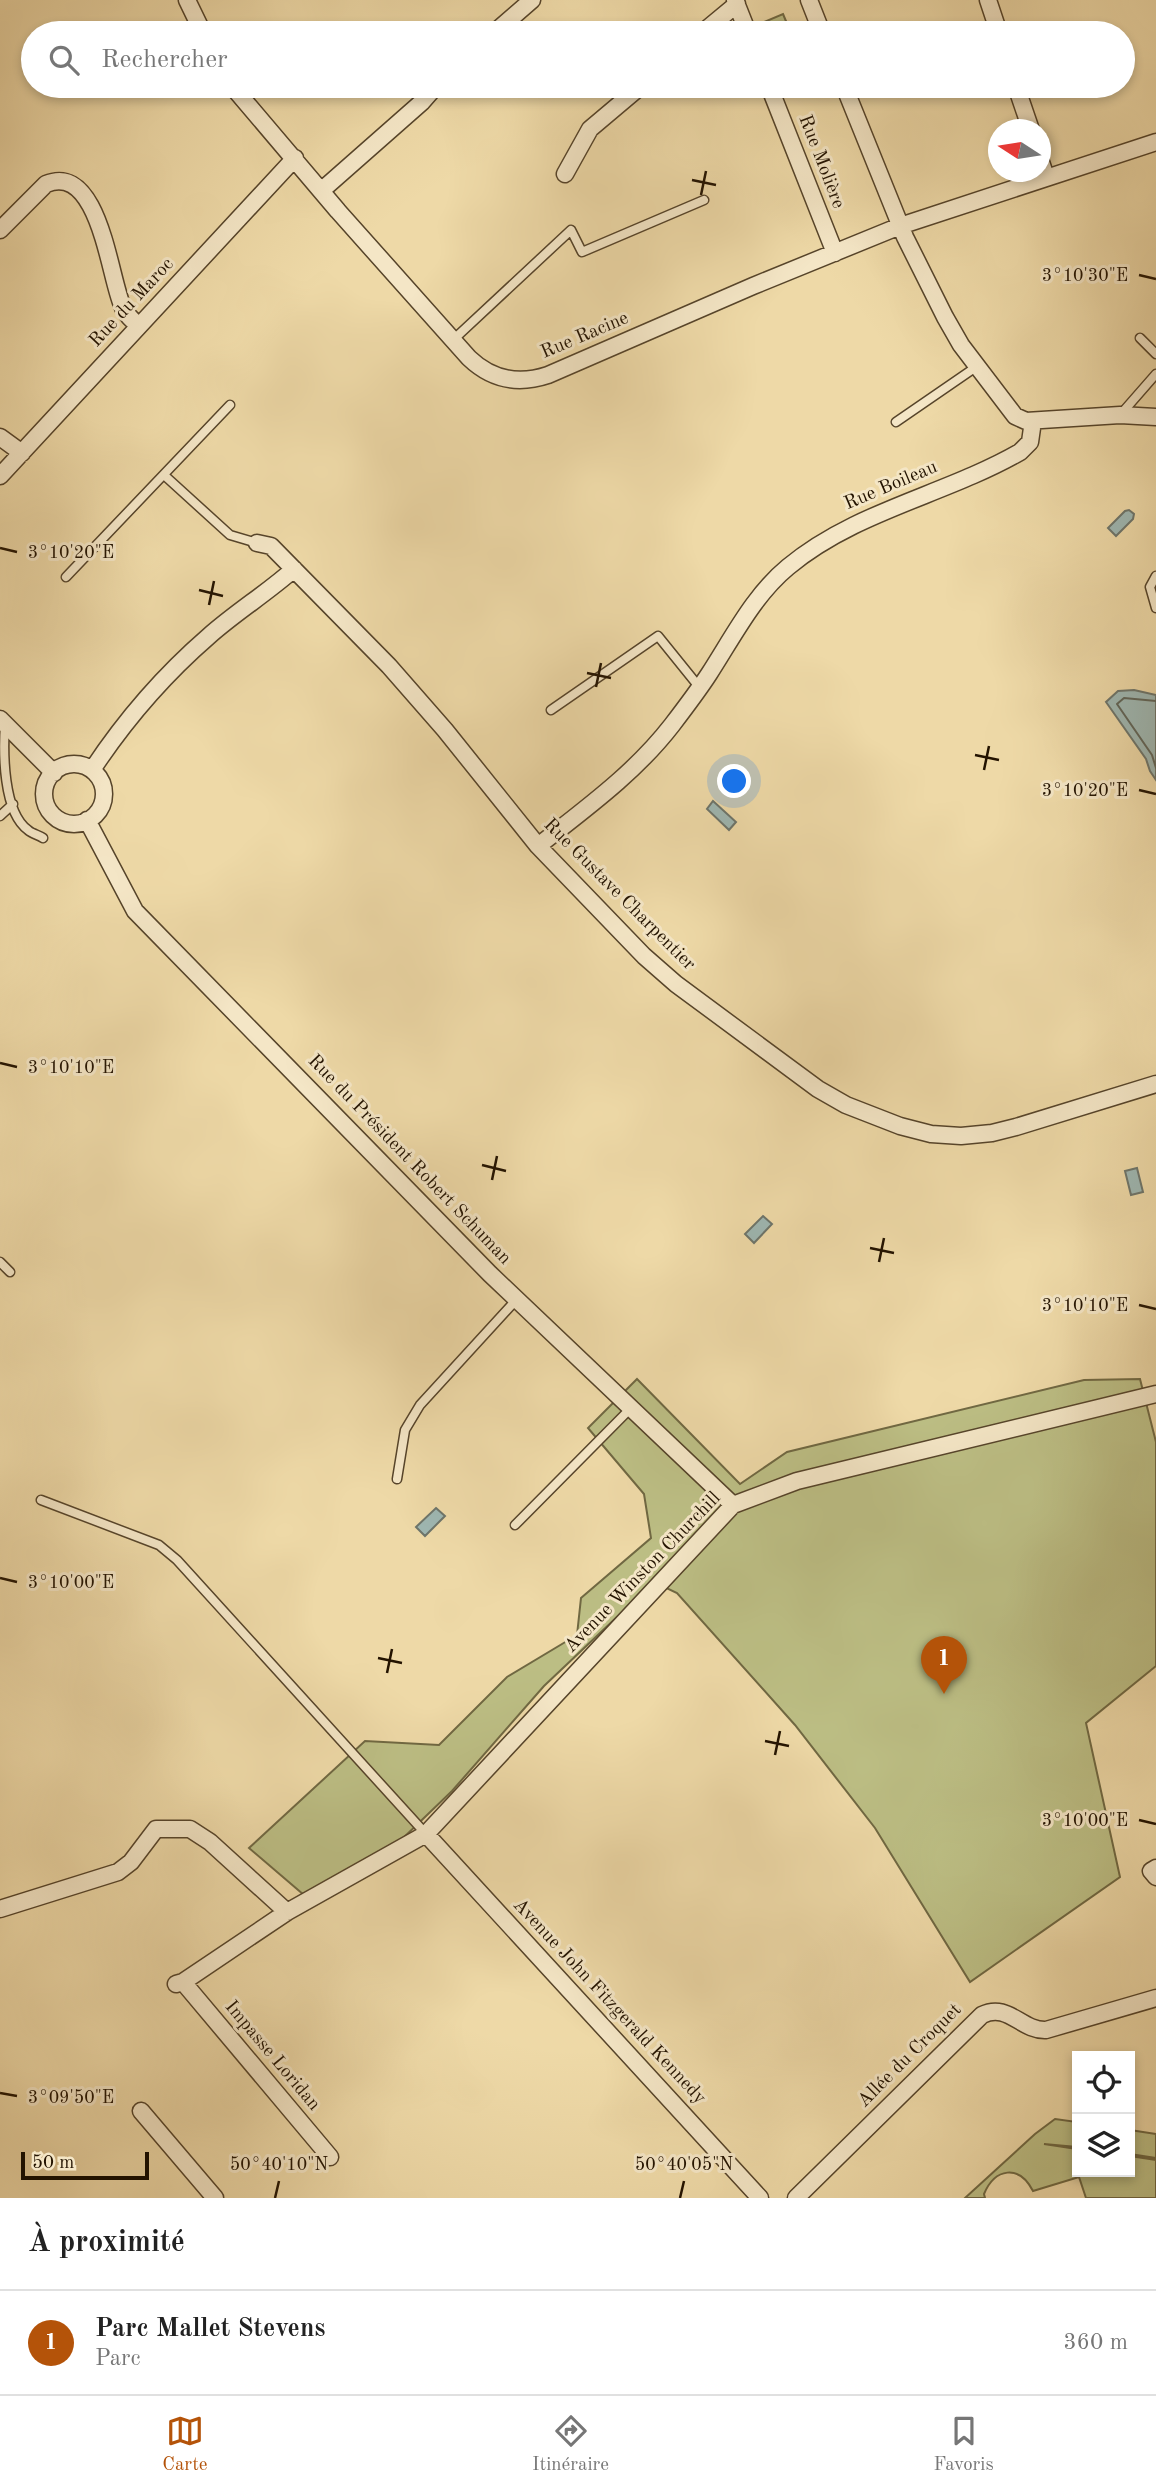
<!DOCTYPE html>
<html lang="fr">
<head>
<meta charset="utf-8">
<style>
  body { margin:0; font-family:"Old Standard TT",serif; background:#f6f6f6; color:#222 }
  .controls { position:absolute; right:21px; bottom:21px; display:grid; overflow:hidden; border-radius:0px; box-shadow:0 4px 10px #0003 }
  .controls button { width:63px; height:63px; display:grid; place-items:center; padding:0; border:0; border-bottom:2px solid #e0e0e0; background:#fff; color:#222; font:35px sans-serif }
  .compass { position:absolute; left:988px; top:119px; width:63px; height:63px; border-radius:50%; background:#fff; box-shadow:0 4px 10px #0003; rotate:282deg }
  .scale { position:absolute; left:21px; bottom:18px; width:128px; box-sizing:border-box; padding-left:7px; border:4px solid #231300; border-top:0; font-size:19px; line-height:24px; white-space:nowrap; color:#231300; -webkit-text-stroke:5px #f4e6c6; paint-order:stroke }
  .you { position:absolute; left:735px; top:782px; width:24px; height:24px; margin:-18px; border:5px solid #fff; border-radius:50%; background:#1a73e8; box-shadow:0 0 0 10px #1a73e833 }
  .badge { display:grid; place-items:center; width:46px; height:46px; border-radius:50%; background:#b45309; color:#fff; font-size:23px; font-weight:700 }
  .pin { position:absolute; translate:-50% -58px; filter:drop-shadow(0 2px 4px #0008) }
  .pin::after { content:''; position:absolute; top:37px; width:24px; height:21px; background:inherit; clip-path:polygon(0 0,100% 0,50% 100%) }
  .list { margin:0; padding:0; list-style:none }
  h2 { display:flex; justify-content:space-between; align-items:center; height:91px; margin:0; padding:0 28px; font-size:30px }
  h2 small { font-size:23px; font-weight:400; color:#767676 }
  .list li { display:grid; grid-template-columns:46px 1fr auto; gap:21px; align-items:center; box-sizing:border-box; height:105px; padding:0 28px; border-top:2px solid #e0e0e0 }
  .list b { display:block; font-size:26px; white-space:nowrap }
  .list p { margin:0; font-size:23px; white-space:nowrap; color:#767676 }
  .list em { font-size:23px; font-style:normal; color:#767676 }
  .icon { flex:none; width:38px; height:38px; fill:none; stroke:currentColor; stroke-width:2; stroke-linecap:round; stroke-linejoin:round }
  .map { position:relative; flex:none; width:1156px; height:2198px; overflow:hidden }
  .search { position:absolute; background:#fff; box-shadow:0 4px 10px #0003; left:21px; right:21px; top:21px; height:77px; display:flex; align-items:center; gap:18px; box-sizing:border-box; padding:0 24px; border-radius:38px; color:#767676; font-size:26px }
  .sheet { height:196px; background:#fff }
  nav { display:flex; justify-content:space-around; align-items:center; box-sizing:border-box; height:98px; border-top:2px solid #e0e0e0; background:#fff; font-size:19px; color:#767676 }
  nav a { display:grid; justify-items:center; gap:4px }
  nav .on { color:#b45309 }
  .map>svg:first-child { display:block }
</style>
</head>
<body>
<div class="map">
<svg width="1156" height="2198" viewBox="0 0 1156 2198">
  <rect width="100%" height="100%" fill="#eed9a7"/>
  <filter id="stains"><feTurbulence type="fractalNoise" baseFrequency=".00286" numOctaves="4"/><feColorMatrix values="0 0 0 0 .2 0 0 0 0 .09 0 0 0 0 .02 0 0 0 .5 -.17"/></filter>
  <radialGradient id="worn" r=".72"><stop offset=".6" stop-color="#630" stop-opacity="0"/><stop offset="1" stop-color="#630" stop-opacity=".3"/></radialGradient>
  <path fill="#bcbe84" stroke="#706842" stroke-width="2" d="M783,14L791,33H768L764,22Z
    M637,1379L740,1484L787,1452L1084,1380L1140,1379L1156,1442V1666L1086,1723L1120,1877L970,1982L875,1828L795,1725L677,1593L654,1582L544,1686L452,1791L399,1842L304,1895L249,1848L365,1741L439,1745L507,1677L577,1635L581,1598L651,1538L644,1494L588,1428Z
    M1055,2119L1077,2122V2147L1044,2144L1077,2149V2172H1130V2156L1156,2160V2198H1086L1079,2177L1033,2191C1019,2164 995,2168 984,2194L985,2198H965L1035,2134Z
    M1130,2130L1156,2134V2158L1130,2154Z"/>
  <path fill="#9eb7b2" stroke="#6d756b" stroke-width="2" d="M1129,510L1134,514L1133,519L1116,536L1108,528L1125,511Z
    M1134,690L1156,695V780L1150,771L1146,759L1106,702L1118,691Z
    M713,801L736,822L729,830L707,809Z
    M1137,1168L1143,1192L1131,1195L1125,1171Z
    M763,1216L772,1224L754,1243L745,1234Z
    M436,1508L445,1516L425,1536L416,1527Z"/>
  <g fill="none" stroke-linecap="round" stroke-linejoin="round">
    <path stroke="#606559" stroke-width="2" d="M1156,701L1124,698L1117,704L1152,755L1156,768"/>
    <g stroke="#56442a" stroke-width="11">
      <path id="service" d="M1140,338L1156,354
        M453,340L571,230L582,252L704,200
        M1121,414L1156,374
        M896,422L976,367
        M164,475L230,535L257,543
        M1156,576L1150,587L1156,608
        M66,577L230,405
        M551,710L658,636L700,688
        M5,724C3,752 3,812 28,830C32,834 39,835 43,838
        M0,816L13,804
        M0,1262L10,1272
        M397,1479L405,1430L420,1405L517,1299
        M41,1500L159,1545L177,1560L426,1834
        M515,1525L631,1408"/>
    </g>
    <g stroke="#56442a" stroke-width="19">
      <path id="minor" d="M187,0L203,33
        M735,0L748,33
        M809,0L822,33
        M988,0L999,33
        M494,33L532,0
        M702,33L737,4
        M232,86L338,211L469,358C492,380 518,385 548,375L753,286L900,226L1156,142
        M769,86L835,253
        M844,86L905,237L945,317L961,345L1015,416L1026,421L1120,415L1156,417
        M1016,86L1031,130
        M1040,159L1046,177
        M565,174L590,129L641,86
        M321,191L422,102L436,86
        M0,230L46,184C99,162 109,275 122,305C125,314 132,320 139,326
        M0,437L22,453
        M0,476L295,158
        M257,543L271,546L389,666L445,730L538,846L644,956L676,984L818,1089L846,1105L900,1126L931,1134L961,1136L992,1133L1016,1127L1156,1084
        M0,719L54,773
        M44 794a30 30 0 1 1 60 0a30 30 0 1 1-60 0Z
        M92,770C125,720 164,675 209,636C236,612 267,593 294,569
        M87,820L135,911L490,1274L733,1505
        M538,846C585,809 635,773 672,725C685,708 698,691 709,674C733,637 754,595 788,567C855,511 945,495 1020,452L1030,442L1033,421
        M426,1834L760,2198
        M1156,1868L1151,1871L1156,1877
        M0,1909L118,1872L131,1862L156,1829H190L210,1842L287,1912
        M183,1982L330,2157
        M176,1984L183,1982L287,1912L426,1834L733,1505L797,1481L1156,1394
        M141,2111L215,2198
        M796,2198L982,2015C1008,2002 1021,2031 1046,2030L1156,1998"/>
    </g>
    <use href="#service" stroke="#f4e6c6" stroke-width="8"/>
    <use href="#minor" stroke="#f4e6c6" stroke-width="16"/>
  </g>
  <path fill="none" stroke="#231300" stroke-width="2.5" d="M692,180L716,185M701,195L706,171M1139,275L1156,279M0,548L17,552M199,590L223,596M209,605L214,581M587,673L611,678M596,687L601,663M975,755L999,760M984,770L989,746M1139,790L1156,794M0,1063L17,1067M482,1165L506,1171M492,1180L497,1156M870,1248L894,1253M879,1262L884,1238M1139,1305L1156,1309M0,1578L17,1582M378,1658L402,1663M387,1673L392,1649M765,1741L789,1746M775,1755L780,1731M1139,1820L1156,1824M0,2093L17,2096M275,2198L279,2181M680,2198L684,2181"/>
  <g text-anchor="middle" dominant-baseline="central" stroke-width="6" stroke-linejoin="round" paint-order="stroke">
    <g font-size="19" fill="#231300" stroke="#f4e6c6">
      <text transform="translate(821 162) rotate(69)">Rue Molière</text>
      <text transform="translate(132 303) rotate(-47)">Rue du Maroc</text>
      <text transform="translate(585 336) rotate(-23)">Rue Racine</text>
      <text transform="translate(891 486) rotate(-23)">Rue Boileau</text>
      <text transform="translate(619 895) rotate(45)">Rue Gustave Charpentier</text>
      <text transform="translate(409 1160) rotate(46)">Rue du Président Robert Schuman</text>
      <text transform="translate(643 1573) rotate(-46)">Avenue Winston Churchill</text>
      <text transform="translate(609 2002) rotate(47)">Avenue John Fitzgerald Kennedy</text>
      <text transform="translate(272 2056) rotate(50)">Impasse Loridan</text>
      <text transform="translate(910 2056) rotate(-45)">Allée du Croquet</text>
    </g>
  </g>
  <g font-size="18" text-anchor="middle" fill="#231300" stroke="#f4e6c6" stroke-width="6" stroke-linejoin="round" paint-order="stroke">
    <text x="1085" y="281">3°10'30"E</text>
    <text x="71" y="558">3°10'20"E</text>
    <text x="1085" y="796">3°10'20"E</text>
    <text x="71" y="1073">3°10'10"E</text>
    <text x="1085" y="1311">3°10'10"E</text>
    <text x="71" y="1588">3°10'00"E</text>
    <text x="1085" y="1826">3°10'00"E</text>
    <text x="71" y="2103">3°09'50"E</text>
    <text x="279" y="2170">50°40'10"N</text>
    <text x="684" y="2170">50°40'05"N</text>
  </g>
  <rect width="100%" height="100%" filter="url(#stains)"/>
  <rect width="100%" height="100%" fill="url(#worn)"/>
</svg>
<div class="controls">
<button><svg class="icon" aria-label="locate" viewBox="0 0 24 24"><circle cx="12" cy="12" r="6"/><path d="M12 2v4M12 18v4M2 12h4M18 12h4"/></svg></button>
<button><svg class="icon" aria-label="layers" viewBox="0 0 24 24"><path d="M12 4l9 5-9 5-9-5zM3 14l9 5 9-5"/></svg></button>
</div>
<svg class="compass" viewBox="-18 -18 36 36"><path d="M0-13l5 13h-10z" fill="#e53935"/><path d="M0 13l5-13h-10z" fill="#767676"/></svg>
<div class="scale">50 m</div>
<div class="you"></div>
<div class="pin badge" style="left:944px;top:1694px">1</div>
<div class="search"><svg class="icon" aria-label="search" viewBox="0 0 24 24"><circle cx="10" cy="10" r="6"/><path d="M15 15l6 6"/></svg>Rechercher</div>
</div>
<section class="sheet">
<h2>À proximité<small></small></h2>
<ul class="list">
<li><span class="badge">1</span><div><b>Parc Mallet Stevens</b><p>Parc</p></div><em>360 m</em></li>
</ul>
</section>
<nav>
<a class="on"><svg class="icon" aria-label="map" viewBox="0 0 24 24"><path d="M3 6l6-2 6 2 6-2v14l-6 2-6-2-6 2zM9 4v14M15 6v14"/></svg>Carte</a>
<a><svg class="icon" aria-label="directions" viewBox="0 0 24 24"><path d="M12 3l9 9-9 9-9-9zM9 14v-3h6M13 9l2 2-2 2"/></svg>Itinéraire</a>
<a><svg class="icon" aria-label="saved" viewBox="0 0 24 24"><path d="M7 4h10v16l-5-4-5 4z"/></svg>Favoris</a>
</nav>
</body>
</html>
